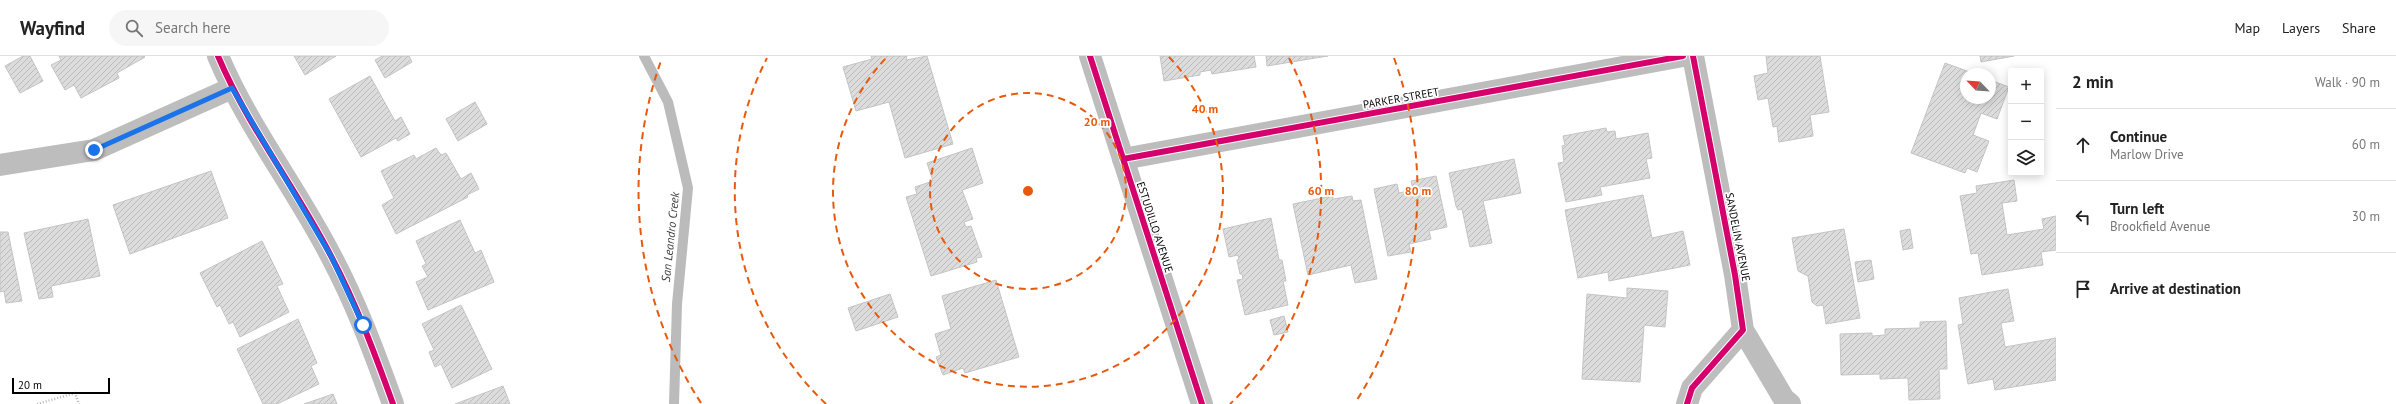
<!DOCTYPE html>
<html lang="en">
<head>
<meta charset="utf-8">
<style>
  body { margin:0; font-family:"PT Sans",sans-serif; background:#f6f6f6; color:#222 }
  .controls { position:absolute; right:12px; top:12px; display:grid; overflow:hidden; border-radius:4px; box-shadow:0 2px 10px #0003 }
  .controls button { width:36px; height:36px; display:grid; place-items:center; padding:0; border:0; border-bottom:1px solid #e0e0e0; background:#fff; color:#222; font:20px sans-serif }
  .compass { position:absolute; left:1960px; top:12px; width:36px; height:36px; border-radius:50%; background:#fff; box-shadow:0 2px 10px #0003; rotate:295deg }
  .scale { position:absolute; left:12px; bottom:10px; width:98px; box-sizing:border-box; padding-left:4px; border:2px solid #000; border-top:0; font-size:11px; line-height:14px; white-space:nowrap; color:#000; -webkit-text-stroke:3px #fff; paint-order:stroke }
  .stop { position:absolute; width:12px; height:12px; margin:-9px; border:3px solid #1a73e8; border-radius:50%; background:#fff }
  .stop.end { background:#1a73e8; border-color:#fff; box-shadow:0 1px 4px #0008 }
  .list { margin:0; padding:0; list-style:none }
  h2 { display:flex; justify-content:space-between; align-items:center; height:52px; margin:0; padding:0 16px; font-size:17px }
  h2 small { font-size:13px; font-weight:400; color:#767676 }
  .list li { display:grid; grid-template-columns:26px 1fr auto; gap:12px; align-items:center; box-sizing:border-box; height:72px; padding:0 16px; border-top:1px solid #e0e0e0 }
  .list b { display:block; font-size:15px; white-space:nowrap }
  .list p { margin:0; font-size:13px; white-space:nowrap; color:#767676 }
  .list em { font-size:13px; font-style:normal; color:#767676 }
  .icon { flex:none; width:22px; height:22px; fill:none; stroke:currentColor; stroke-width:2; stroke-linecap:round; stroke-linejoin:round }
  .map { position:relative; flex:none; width:2056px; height:348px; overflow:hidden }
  header { display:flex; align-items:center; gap:24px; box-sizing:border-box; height:56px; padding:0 20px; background:#fff; border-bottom:1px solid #e0e0e0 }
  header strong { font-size:19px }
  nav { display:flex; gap:22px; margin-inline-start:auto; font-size:14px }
  .search { width:280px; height:36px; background:#f6f6f6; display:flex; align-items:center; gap:10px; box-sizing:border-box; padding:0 14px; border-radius:22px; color:#767676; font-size:15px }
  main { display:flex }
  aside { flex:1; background:#fff }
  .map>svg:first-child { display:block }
</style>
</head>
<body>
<header>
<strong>Wayfind</strong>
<div class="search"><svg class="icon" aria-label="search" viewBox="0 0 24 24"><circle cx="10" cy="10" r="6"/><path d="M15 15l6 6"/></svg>Search here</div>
<nav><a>Map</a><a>Layers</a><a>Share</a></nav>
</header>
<main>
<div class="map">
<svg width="2056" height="348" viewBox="0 0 2056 348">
  <defs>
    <pattern id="building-hatch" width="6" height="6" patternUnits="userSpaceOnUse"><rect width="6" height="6" fill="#dcdcdc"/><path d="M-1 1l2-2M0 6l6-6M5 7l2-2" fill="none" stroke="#bbb"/></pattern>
  </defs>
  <rect width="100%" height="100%" fill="#fff"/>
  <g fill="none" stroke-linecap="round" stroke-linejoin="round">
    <path stroke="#bbb" stroke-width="10" d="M644,0L668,46L688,132L677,248L674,348"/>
  </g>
  <path fill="url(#building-hatch)" stroke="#c4c4c4" d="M23,0H30L43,25L20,37L5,10Z
    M59,0H144L145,1L117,17L119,22L81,42L74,29L65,34L51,9L61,4Z
    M294,0H336L305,19Z
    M382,0H409L412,6L385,22L375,4Z
    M871,0H907L906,4L927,0L953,88L905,102L889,46L856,55L843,11L872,3Z
    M1160,0H1254L1256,11L1212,18L1211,14L1200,16V19L1164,25Z
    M1266,0H1328L1267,10Z
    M1766,0H1820L1829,56L1810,59L1813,80L1779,86L1777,70L1773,71L1768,42L1758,44L1754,20L1768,17Z
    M1980,0H2014L1981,6Z
    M1945,7L1975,18H1966V42H1990V24L2009,31L1997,63L1981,57L1973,79L1989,85L1977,116L1967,112L1965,117L1911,97Z
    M370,20L395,65L401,61L410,78L398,85L396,82L361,101L329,43Z
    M475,46L487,68L458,85L446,63Z
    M1606,72L1607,76L1615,75L1616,83L1648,77L1652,102L1646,103L1650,122L1600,131L1602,139L1566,146L1558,107L1564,106L1562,90L1565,89L1563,80Z
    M436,92L441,99L446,97L461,123L471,117L479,133L467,139L468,141L396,178L382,149L394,142L381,115L414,99L416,103Z
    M972,92L983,127L962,134L973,163L964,166L966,171L971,170L982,201L976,202L977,206L931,220L906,141L917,138L915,131L933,125L927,107Z
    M1514,103L1521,137L1483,145L1492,187L1470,191L1462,153L1458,154L1456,150L1449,117Z
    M211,115L228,162L130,198L113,149Z
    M1436,120L1447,171L1429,175L1431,183L1409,188L1411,196L1388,200L1374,133L1397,128L1399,137L1413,134L1411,125Z
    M2014,124L2017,145L2002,147L2007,179L2044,173L2042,163L2056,160V194L2041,196L2043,209L1982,219L1978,197L1971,198L1960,140L1977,137L1976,130Z
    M1643,139L1652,182L1683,175L1690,209L1609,225L1608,216L1578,222L1565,154Z
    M1332,140L1333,143L1352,140L1353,145L1361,144L1377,223L1355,227L1351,209L1308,219L1293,148Z
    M1271,162L1279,204H1282L1286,225H1283L1288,249L1245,259L1237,224L1243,223L1242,218H1240L1237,204L1239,203L1238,199L1229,201L1223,173Z
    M88,163L100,220L51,230L53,241L39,243L24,177Z
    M460,164L475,197L481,194L494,226L428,254L416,226L428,221L422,210L426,208L416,185Z
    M1844,173L1860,262L1826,268L1823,249L1817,250L1812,246L1808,220L1798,215L1792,182Z
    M1910,173L1913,192L1903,194L1900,175Z
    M0,176H8L22,245L6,247L4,235L0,236Z
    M262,185L283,228L277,230L289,256L240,281L233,266L229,268L220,249L217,251L200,217Z
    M1871,204L1874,223L1858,226L1855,206Z
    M996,224L1019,301L965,317L963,312L943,319L936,301L941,299L935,278L951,273L942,240Z
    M1627,232L1668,235L1665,271L1644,269L1640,326L1582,323L1587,238L1627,242Z
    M2008,233L2014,265L2001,267L2005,291L2056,282V324L1995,334L1993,323L1968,328L1958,269L1963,268L1959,242Z
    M890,238L898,261L856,275L848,252Z
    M461,249L492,313L452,332L441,308L435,311L429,296L434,294L422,268Z
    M1284,260L1288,276L1274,279L1270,264Z
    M298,263L317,307L311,310L319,328L277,348H263L237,293Z
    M1946,265L1947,313H1939L1940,343L1909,344L1908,322L1880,323V318L1841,319L1840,278L1872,277V280L1885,279V273L1920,272V266Z
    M503,330L510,348H455Z
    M333,338L337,348H304Z"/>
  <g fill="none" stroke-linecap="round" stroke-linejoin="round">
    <path stroke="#b8b8b8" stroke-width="2.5" stroke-dasharray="1 2" stroke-linecap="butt" d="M37,348L75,337L79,348"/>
    <path stroke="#bdbdbd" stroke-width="22" d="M218,0C248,71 296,132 331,200C356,247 375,298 393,348
      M1123,103L1683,0
      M0,109L94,94L232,32
      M1743,274L1784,343L1790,348
      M1687,348L1692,332L1743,274L1735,219L1693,0"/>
    <path stroke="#bdbdbd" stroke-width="22" d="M1090,0L1202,348"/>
    <g stroke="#fff" stroke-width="8">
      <path id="cycleway" d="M218,0C248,71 296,132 331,200C356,247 375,298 393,348
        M1090,0L1202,348
        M1123,103L1683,0
        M1687,348L1692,332L1743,274L1735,219L1693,0"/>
    </g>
    <use href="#cycleway" stroke="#d6006c" stroke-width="6"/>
  </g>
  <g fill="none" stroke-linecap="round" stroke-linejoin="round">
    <path stroke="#1a73e8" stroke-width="5" d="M94,94L232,32L331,200L363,269"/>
  </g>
  <g fill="none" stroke="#e8590c" stroke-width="2" stroke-dasharray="7 5">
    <circle cx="1028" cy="135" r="98"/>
    <path d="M1169 1A195 195 0 1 1 887 1"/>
    <path d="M826 348A293 293 0 0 1 767 2M1289 2A293 293 0 0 1 1230 348"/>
    <path d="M701 347A390 390 0 0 1 662 2M1394 2A390 390 0 0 1 1355 347"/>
  </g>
  <g text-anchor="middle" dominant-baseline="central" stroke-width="3.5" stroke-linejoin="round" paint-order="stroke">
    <g font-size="11" fill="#000" stroke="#fff">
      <text transform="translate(1401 42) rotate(-10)">PARKER STREET</text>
      <text transform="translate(1155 171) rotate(72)">ESTUDILLO AVENUE</text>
      <text transform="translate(1738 181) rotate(79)">SANDELIN AVENUE</text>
    </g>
    <g font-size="12" font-style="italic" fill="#3f3f3f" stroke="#fff">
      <text transform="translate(670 181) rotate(-84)">San Leandro Creek</text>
    </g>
  </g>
  <circle cx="1028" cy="135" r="6" fill="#e8590c" stroke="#fff" stroke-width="2"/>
  <g font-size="12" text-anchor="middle" font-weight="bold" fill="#e8590c" stroke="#fff" stroke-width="3.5" stroke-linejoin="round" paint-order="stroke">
    <text x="1205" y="57">40 m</text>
    <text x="1097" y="70">20 m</text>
    <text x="1321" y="139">60 m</text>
    <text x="1418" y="139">80 m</text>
  </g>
</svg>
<div class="controls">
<button>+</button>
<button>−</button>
<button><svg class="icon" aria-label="layers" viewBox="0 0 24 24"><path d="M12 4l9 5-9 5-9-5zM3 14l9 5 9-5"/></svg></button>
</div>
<svg class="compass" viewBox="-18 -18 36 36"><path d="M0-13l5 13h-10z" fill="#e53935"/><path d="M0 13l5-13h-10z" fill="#767676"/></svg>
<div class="scale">20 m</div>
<div class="stop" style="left:363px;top:269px"></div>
<div class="stop end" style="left:94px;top:94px"></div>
</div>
<aside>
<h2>2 min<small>Walk · 90 m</small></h2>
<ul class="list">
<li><svg class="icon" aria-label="ahead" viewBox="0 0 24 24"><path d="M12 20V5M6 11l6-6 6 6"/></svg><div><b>Continue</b><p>Marlow Drive</p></div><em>60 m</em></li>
<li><svg class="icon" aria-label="left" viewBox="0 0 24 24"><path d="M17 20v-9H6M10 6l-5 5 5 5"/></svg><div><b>Turn left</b><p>Brookfield Avenue</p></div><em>30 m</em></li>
<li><svg class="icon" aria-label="arrive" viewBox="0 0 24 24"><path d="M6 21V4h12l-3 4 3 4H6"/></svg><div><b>Arrive at destination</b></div></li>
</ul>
</aside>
</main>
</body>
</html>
